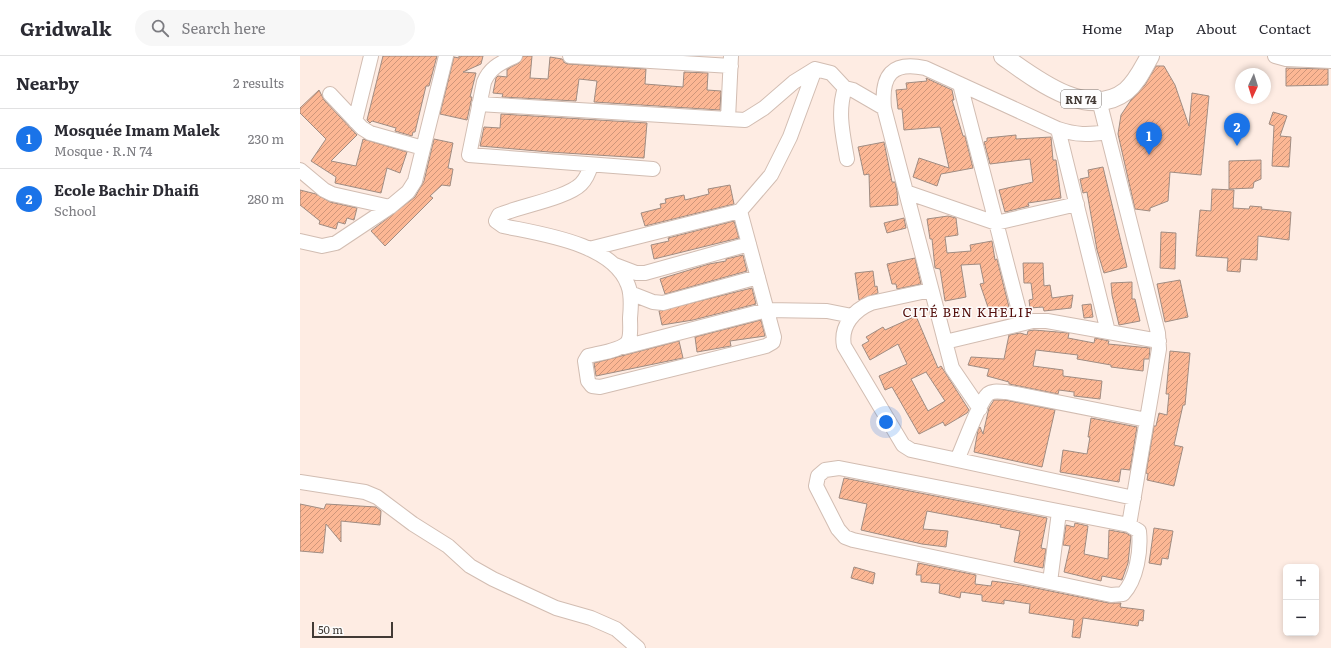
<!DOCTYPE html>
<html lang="en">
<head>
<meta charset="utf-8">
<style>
  body { margin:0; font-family:Literata,serif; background:#f7f7f7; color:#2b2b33 }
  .controls { position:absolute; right:12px; bottom:12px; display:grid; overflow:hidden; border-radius:6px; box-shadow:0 2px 6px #0003 }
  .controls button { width:36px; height:36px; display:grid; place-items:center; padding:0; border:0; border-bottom:1px solid #e1e1e2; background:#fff; color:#2b2b33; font:20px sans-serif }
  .compass { position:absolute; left:935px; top:12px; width:36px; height:36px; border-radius:50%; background:#fff; box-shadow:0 2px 6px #0003; rotate:184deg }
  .scale { position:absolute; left:12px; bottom:10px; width:81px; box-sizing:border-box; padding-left:4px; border:2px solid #423a35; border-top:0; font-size:11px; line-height:14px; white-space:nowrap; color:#423a35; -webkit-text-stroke:3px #fdfdfd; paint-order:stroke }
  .you { position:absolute; left:586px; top:366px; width:14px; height:14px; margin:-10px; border:3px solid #fff; border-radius:50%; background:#1a73e8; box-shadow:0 0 0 6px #1a73e833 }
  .badge { display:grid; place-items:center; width:26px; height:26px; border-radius:50%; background:#1a73e8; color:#fff; font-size:13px; font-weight:700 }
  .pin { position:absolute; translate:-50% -33px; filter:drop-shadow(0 1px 2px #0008) }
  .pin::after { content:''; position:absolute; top:21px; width:14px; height:12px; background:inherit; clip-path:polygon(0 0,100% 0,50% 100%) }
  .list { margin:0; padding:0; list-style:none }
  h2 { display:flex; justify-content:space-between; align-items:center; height:52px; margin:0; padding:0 16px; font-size:17px }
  h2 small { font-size:13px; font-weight:400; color:#7c7c81 }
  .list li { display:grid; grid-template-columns:26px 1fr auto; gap:12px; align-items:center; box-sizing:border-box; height:60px; padding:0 16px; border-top:1px solid #e1e1e2 }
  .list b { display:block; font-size:15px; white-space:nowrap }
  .list p { margin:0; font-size:13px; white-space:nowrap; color:#7c7c81 }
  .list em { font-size:13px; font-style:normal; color:#7c7c81 }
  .icon { flex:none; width:22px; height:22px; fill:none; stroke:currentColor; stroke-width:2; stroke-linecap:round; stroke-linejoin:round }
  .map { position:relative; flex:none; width:1031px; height:592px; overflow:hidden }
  header { display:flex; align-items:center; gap:24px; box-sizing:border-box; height:56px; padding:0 20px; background:#fff; border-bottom:1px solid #e1e1e2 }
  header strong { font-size:19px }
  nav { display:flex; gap:22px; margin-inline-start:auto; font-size:14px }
  .search { width:280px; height:36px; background:#f7f7f7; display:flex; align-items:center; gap:10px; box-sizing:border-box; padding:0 14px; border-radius:22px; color:#7c7c81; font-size:15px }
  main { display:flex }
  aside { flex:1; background:#fff }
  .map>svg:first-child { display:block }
</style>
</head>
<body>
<header>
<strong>Gridwalk</strong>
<div class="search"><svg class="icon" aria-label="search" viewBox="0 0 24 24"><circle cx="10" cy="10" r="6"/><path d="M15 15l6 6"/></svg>Search here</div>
<nav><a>Home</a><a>Map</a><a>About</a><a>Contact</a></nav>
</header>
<main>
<aside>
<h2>Nearby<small>2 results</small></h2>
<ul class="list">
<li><span class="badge">1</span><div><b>Mosquée Imam Malek</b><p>Mosque · R.N 74</p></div><em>230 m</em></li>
<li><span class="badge">2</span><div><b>Ecole Bachir Dhaifi</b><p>School</p></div><em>280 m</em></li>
</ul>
</aside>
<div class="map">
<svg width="1031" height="592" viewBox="0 0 1031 592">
  <defs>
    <pattern id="building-hatch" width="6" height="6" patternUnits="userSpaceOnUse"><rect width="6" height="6" fill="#fcb794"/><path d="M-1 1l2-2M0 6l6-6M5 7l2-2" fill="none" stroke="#ce967a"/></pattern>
  </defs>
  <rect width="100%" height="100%" fill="#feece3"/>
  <path fill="url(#building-hatch)" stroke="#a08c82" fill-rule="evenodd" d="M83,0H137L129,30H126L115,76H113L112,80L95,75L96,72L72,65L70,67L67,64Z
    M159,0H183L181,8L163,16L176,17L170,41H172L167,64L140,58L154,1L159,2Z
    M223,0H232L230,22L248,23L250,1L262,3L265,7L269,8L346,13L345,28L383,31L384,16L408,17L407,34L421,35L420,54L294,46L297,25L279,23L276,45L202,41L203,38L193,37L196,22L198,20L207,21V13L219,7Z
    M856,10H864L875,29L889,70L892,37L909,40L901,119L870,116L868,145L850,152V155L835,153L818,78L821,59L831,44L845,29Z
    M986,12L1028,13V29L986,30Z
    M626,22L652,34L654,44H652L663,80H665L673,112L641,118L637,130L613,121L619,102L649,112L640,71L604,74L602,53H598L596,34L607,33L606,27L627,25Z
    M19,34L24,44L57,79L31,105L56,110L63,83L107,96L100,117L87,112L81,137L35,127L36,121L11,105L26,83L0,57V52Z
    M973,56L987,60L980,80L991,81L989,111L972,110L974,70L969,68Z
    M201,58L347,67L344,102L249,96L180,90L184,71L200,72Z
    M716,79V83L751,81L753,104H756L761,142L728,147L729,150L705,156L699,134L733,126L730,103L690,108L684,86L687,85V82Z
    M134,83L153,87L148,112L153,113L150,130L142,129L130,140L133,142L85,190L71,175L115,141L124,125Z
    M584,86L592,126H595L597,135L598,149L570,151L569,118L564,119L558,91Z
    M961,104V123L954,126L953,132L929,133V105Z
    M803,111L827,211L804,217L797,194L787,136L783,137L780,123L789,121L788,114Z
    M430,129L434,148L345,170L341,157L361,152L360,148L366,147L365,143L384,139L385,144L409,138L408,133Z
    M912,133L934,134L933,152L949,153L950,150L962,151L961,153L991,156L989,184L958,180L957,204L941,203L940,216L927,215L928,202L896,200L900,154L911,155Z
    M0,134L16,138L30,146L57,152L54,164L47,162L45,168L38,166L36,173L19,168L20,165L0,149Z
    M648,160L656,162L658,179L645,181L647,197L671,195L670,189L692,185L695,204L697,203L709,251L690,257L680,228L684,227L680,208L661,209L666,241L645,245L640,213L635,212L632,183H630L627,163Z
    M604,162L606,172L587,177L584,167Z
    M434,165L439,182L354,203L351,189L369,185L368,182Z
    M861,176L876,177L875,213L860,212Z
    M443,199L447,215L365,238L360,223L409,208L426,205V203Z
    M615,202L621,228L597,233L596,228H592L587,208Z
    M723,207H743L744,230L750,229L752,242L773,239L771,252L744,255L743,251L730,252L729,244L733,243L731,227H724Z
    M573,215L575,231L577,230L578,237L559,244L555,217Z
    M880,224L888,261L865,266L857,228Z
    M832,226V243H835L840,265L819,269L812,239L811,227Z
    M452,232L456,248L393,264L362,269L359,255Z
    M791,248L793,261L784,262L782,249Z
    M616,260L638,312L641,310L669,354L667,357L645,370L643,366L619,378L592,331L585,334L579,320L607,308L598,288L570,304L562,289L569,285L566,281L583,271L585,274ZM626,316L645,345L628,355L611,323Z
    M461,264L465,280L430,285L431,290L397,296L395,281Z
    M734,274L769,277L768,282L794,287L795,282L809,285L808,288L850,292L849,303H844L843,315L811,311V309L777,303L778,299L736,294L733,310L763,314V320L802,325L800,343L774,340V336L759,334L758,338L709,328V326L687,320L689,313L668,309L671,301L704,303L709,279L720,277L727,279L728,275Z
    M379,285L383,302L296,320L294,307Z
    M870,295L890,297L885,349H883L874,389L883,391L874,430L847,424L848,418L846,417L854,370H856L859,357L867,359L869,338H866Z
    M694,344H705L755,354L742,411L674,396L678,374L680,371L683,378L689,352Z
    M791,362L837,371L830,414L821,413L819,426L760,416L763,394L787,398L790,381H788Z
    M544,422L747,462L741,492L746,493L743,512L714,506L720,475L700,471L701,469L627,455L623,473L648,475L646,491L622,488L561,474L567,448L539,442Z
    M0,448L24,453L26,448L76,451L81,455L80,469L41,465V486L26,468L23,497L0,495Z
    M775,467L788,470L784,498L808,503L809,474L826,477L831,480L828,507L822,524L802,520L801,525L764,516L770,490L763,489L766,469L774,471Z
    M854,472L873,475L868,503L862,502L861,509L849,507Z
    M618,507L676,519L675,528L691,530L692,525L721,529L809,547H821L820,551L844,554L843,565L839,564L838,570L783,562L780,582L772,581L774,564L729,557L730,548L704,544V548L682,545V539L661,536L660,542L639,537L640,528L621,526V519H616Z
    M554,511L575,517L573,528L551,522Z"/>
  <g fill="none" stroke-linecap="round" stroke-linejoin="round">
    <g stroke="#d2bdb2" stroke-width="16">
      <path id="minor" d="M215,0C201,7 190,11 184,26L169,99L353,113
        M270,0L431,10
        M975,0L986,3L1031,5
        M660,28L722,266
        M30,38L62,72L70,77L123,92
        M799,44L858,277L859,293L829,469
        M179,48L428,63L431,0
        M428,63L445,64L464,52L494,26L515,13L531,17L545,32
        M55,65L71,0
        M758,73L808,276
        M547,103C543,79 537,56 545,32L553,34L584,52
        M0,114L24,134L32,138L90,151
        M606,136L696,167L777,148
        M440,155L471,119L490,81L515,13
        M0,185L22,190L36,187L90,151L108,136L115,125L146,0
        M289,193L440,155L474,281L473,286L466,290L300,331L292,330L288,325L285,305L288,300C299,297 326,294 329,283C331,277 330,269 330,262C331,251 332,239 328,229C313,187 240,178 203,170L196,165L199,159C220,150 267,142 281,128C287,122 289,116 291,109
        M315,209L336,217H345L449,188
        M631,234L571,247C554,254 540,270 544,290L603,389L611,394L834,442
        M330,237L353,246L363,247L458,221
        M645,286L733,265H747L859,285
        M324,291L467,254L527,255L552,260
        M680,353L652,312L584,52C581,19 592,5 625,12L758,73C776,79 788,79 807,76
        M657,404C663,391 679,346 688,338C693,334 700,336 706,336L847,364
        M539,412L829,469L839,475C841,494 837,523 823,538L811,539L553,484L545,481L538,473L516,430L518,420L525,414Z
        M0,426L65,436L77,441L113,468L148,490L170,510L193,523L256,552L291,562L316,573L338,592
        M750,526L759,456"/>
    </g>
    <g stroke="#d2bdb2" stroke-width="20">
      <path id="major" d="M703,0C734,22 788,65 826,35C837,26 843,12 850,0"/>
    </g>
    <use href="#minor" stroke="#fff" stroke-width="14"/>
    <use href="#major" stroke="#fff" stroke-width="18"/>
  </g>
  <g text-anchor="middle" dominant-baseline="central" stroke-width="3" stroke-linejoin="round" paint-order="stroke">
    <rect fill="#fdfdfd" stroke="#7a7471" stroke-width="1" x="761" y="34" width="40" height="18" rx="3"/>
    <g font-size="11" font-weight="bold" fill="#423a35">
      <text x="781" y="43">RN 74</text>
    </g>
    <g font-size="13" letter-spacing="1" fill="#54100d" stroke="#fdfdfd">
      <text x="668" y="255">CITÉ BEN KHELIF</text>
    </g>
  </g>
</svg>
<div class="controls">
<button>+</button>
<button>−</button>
</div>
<svg class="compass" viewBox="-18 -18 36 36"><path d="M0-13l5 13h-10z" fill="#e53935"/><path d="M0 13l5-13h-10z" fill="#7c7c81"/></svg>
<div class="scale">50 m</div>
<div class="you"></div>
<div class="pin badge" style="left:849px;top:99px">1</div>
<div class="pin badge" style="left:937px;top:90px">2</div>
</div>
</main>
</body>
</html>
